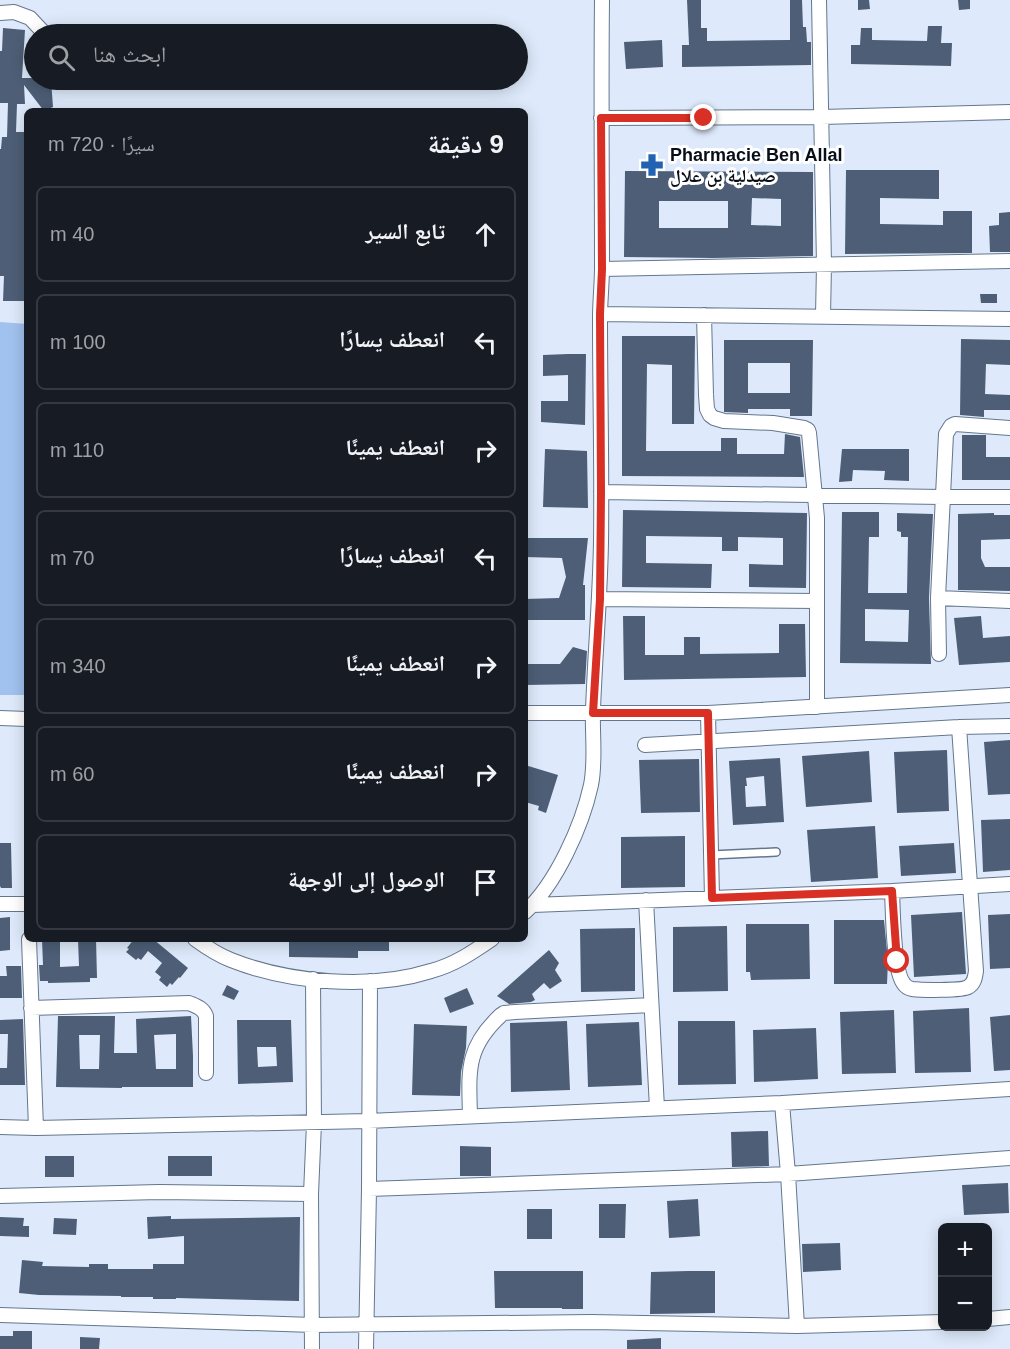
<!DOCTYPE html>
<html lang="ar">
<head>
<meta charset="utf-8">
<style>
  body { margin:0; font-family:Helvetica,"Noto Naskh Arabic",sans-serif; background:#20242c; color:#f1f3f6; direction:rtl }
  .controls { position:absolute; right:18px; bottom:18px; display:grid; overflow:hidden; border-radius:9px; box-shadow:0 3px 15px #0003 }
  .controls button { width:54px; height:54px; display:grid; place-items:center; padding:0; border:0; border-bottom:2px solid #363941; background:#171b24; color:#f1f3f6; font:30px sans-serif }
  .stop { position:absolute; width:18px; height:18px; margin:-14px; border:4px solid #d93025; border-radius:50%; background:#fff }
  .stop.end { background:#d93025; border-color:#fff; box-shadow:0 2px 6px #0008 }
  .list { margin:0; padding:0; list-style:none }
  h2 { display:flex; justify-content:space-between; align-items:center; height:78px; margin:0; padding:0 24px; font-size:26px }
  h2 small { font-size:20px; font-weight:400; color:#9ea1a6 }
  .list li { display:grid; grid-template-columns:39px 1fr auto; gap:18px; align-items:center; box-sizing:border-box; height:96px; margin:0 12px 12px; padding:0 12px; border:2px solid #363941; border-radius:9px }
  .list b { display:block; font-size:22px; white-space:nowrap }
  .list em { font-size:20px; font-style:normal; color:#9ea1a6 }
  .icon { flex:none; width:33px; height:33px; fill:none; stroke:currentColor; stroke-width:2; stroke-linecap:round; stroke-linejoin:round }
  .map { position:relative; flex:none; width:1010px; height:1349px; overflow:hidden; direction:ltr }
  .search { position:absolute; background:#171b24; box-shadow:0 3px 15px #0003; left:24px; top:24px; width:504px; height:66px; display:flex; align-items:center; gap:15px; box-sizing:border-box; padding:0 21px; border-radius:33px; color:#9ea1a6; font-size:22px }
  .panel { position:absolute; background:#171b24; box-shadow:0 3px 15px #0003; left:24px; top:108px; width:504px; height:834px; border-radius:9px; direction:rtl }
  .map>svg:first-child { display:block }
</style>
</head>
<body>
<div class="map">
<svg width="1010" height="1349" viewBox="0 0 1010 1349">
  <rect width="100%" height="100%" fill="#deeafb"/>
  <path fill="#a1c2ee" d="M0,322L27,324V695H0Z"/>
  <path fill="#4d5e76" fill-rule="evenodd" d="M687,0H701V28H707V41L790,40V0H802L803,27H806L807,42H811V65L682,67V45H689Z
    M858,0H869L870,9L858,10Z
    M958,0H970V9L959,10Z
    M928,26H942L941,43H952L951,66L851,64V45H860L861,28H872V40L927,41Z
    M3,28L25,30L22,78H34V80H51L53,107L44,111L24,85L25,104H17L16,132H26V138H27V301H3L4,276H0V149H1L2,137H7L8,103H0V51H2Z
    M662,40L663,67L626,69L624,42Z
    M846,170H939V199L880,198V224L943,225V211H972V253L845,254Z
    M625,171L813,172V256L713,258L624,257ZM752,198L781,199V226L751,225ZM659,201H728V228H659Z
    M1010,212V252H990L989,226L999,225V213Z
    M980,294H997V303H981Z
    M622,336H695L694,424H672V365L647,364L646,451H721V438H737V454H784L785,434L800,437L804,477L622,476Z
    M961,339L1010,340V365L986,364L985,394L1010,395V410H984V417L960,415Z
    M724,340H813L812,416H790V409H748V413L724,412ZM748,363H790V393H748Z
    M568,354H586L585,425L541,422V401H568V375L543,376V355Z
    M962,435H986V457H1010V480H962Z
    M545,449L587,451L588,508L543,507Z
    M842,449H909V481L884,480L885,471L853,470L852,481L839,482Z
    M623,510L807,513L806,588L749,587V564L783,565V538L738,537V551H722V537L646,536V563L712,564L711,588L622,587Z
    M842,512H879V537H869L868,593H907L908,537H901V532L897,531V513L933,514L929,598L931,664L840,663ZM865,609L909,610L908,642L865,641Z
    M994,513V515H1010V539L981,540V558L985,567H1010V591L958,590V514Z
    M525,538H588L583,585H585V620H525V599L559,598L566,577L562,558L525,557Z
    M623,616H645V655H684V637H700V654L779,653V624H805L806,677L624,680Z
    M981,616L983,638L1010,636V662L959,665L954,618Z
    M573,647L587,651L585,684L525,685V664H560Z
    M1010,740V794L988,795L984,742Z
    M947,750L949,811L897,813L894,752Z
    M869,751L872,802L806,807L802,756Z
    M780,758L784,822L733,825L729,761ZM764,776L766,806L746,807L745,786H747L746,778Z
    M699,759L700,812L641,813L639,760Z
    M525,765L558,775L546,813L538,810L539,806L525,802Z
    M1010,819V870L983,872L981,820Z
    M875,826L878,878L811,882L807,830Z
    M685,836V887L621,888V837Z
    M0,843H11L12,888H1L0,886Z
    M954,843L956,873L901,876L899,846Z
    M962,912L966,974L914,977L911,915Z
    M1010,914V968L990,969L988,915Z
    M10,917V950L0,951V918Z
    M834,920H884L888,961L887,984H834Z
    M746,924H809L810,979L751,980L750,972H746Z
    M727,926L728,991L673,992V927Z
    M635,928V991L581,992L580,929Z
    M42,939H60V967L79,966L78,939H96L97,978H90V982L48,983V981H40L39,965H43Z
    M134,939H153L188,968L180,978L179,977L172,985L170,983L167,987L159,980L161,977L155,972L162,963L148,951L141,960L138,958L136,960L126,952L129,949L127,948Z
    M289,939H389V951H358V958L289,957Z
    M549,950L559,963L555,970L562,981L550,989L544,983L532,994L535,1000L531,1002L509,1004L497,996Z
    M6,966H21L22,998H0V976H7Z
    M227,985L239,991L234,1000L222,995Z
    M467,988L474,1004L450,1013L444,998Z
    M969,1008L971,1072L915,1073L913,1011Z
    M894,1010L896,1073L842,1074L840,1012Z
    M1010,1015V1070L994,1071L990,1017Z
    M58,1016H115L114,1053H137L136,1019L191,1016L193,1056V1087H122V1088L56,1087ZM176,1034V1069H156L154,1035ZM79,1035H100L99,1069H80Z
    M23,1019L25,1085H0V1068H7L8,1034H0V1020Z
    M237,1020H291L293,1082L238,1084ZM257,1047H276L277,1066L258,1067Z
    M567,1021L570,1090L511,1092L510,1023Z
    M678,1021H735L736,1084L678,1085Z
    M639,1022L642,1085L588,1087L586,1024Z
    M414,1024L467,1026L466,1048L461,1072L460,1096L412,1095Z
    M816,1028L818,1079L754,1082L753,1030Z
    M768,1131L769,1166L732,1167L731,1132Z
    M460,1146L491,1147V1176H460Z
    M45,1156H74V1177H45Z
    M168,1156H212V1176H168Z
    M1008,1183L1009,1213L964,1215L962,1185Z
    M698,1199L700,1236L669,1238L667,1201Z
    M599,1204H626L625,1238H599Z
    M527,1209H552V1239H527Z
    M171,1216V1219L300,1217L299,1301L176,1298V1299H153V1297H121V1296L39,1295L19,1293L22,1260L43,1262L42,1266L89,1267V1264H108V1269H153V1264H184V1236L148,1239L147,1217Z
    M0,1217L24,1218L23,1226H29V1237L0,1236Z
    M54,1218L77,1219L76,1235L53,1234Z
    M840,1243L841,1270L803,1272L802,1244Z
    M494,1271H583V1309H562V1308H495Z
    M688,1271H715V1313L650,1314L651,1272Z
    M13,1331H32V1349H0V1336H13Z
    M80,1337L100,1338L99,1349H80Z
    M661,1338V1349H627V1340Z"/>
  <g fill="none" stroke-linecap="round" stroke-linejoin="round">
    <g stroke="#64768e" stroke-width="10">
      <path id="service" d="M711,855L776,852"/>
    </g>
    <g stroke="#64768e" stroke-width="16">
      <path id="minor" d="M819,0L824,265L823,316
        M0,13L14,12L30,18L45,34
        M601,118L821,117L1010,112
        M602,269L1010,261
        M600,314L1010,319
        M704,315L706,395L707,409L710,415L714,418L724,421L773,423L804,428L808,430L809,433L817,518V707
        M601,492L942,497H1010
        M938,598L1010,601
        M600,599L817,601
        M939,654L938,598L946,434L951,426L955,424L1010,428
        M525,713H708L1010,695
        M708,713L712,898
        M0,718L27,719
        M645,745L959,727L1010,726
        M892,891C893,910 893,972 904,984C906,987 908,988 912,989C920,990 962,991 968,987C974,984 975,978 976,971L959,727
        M646,900L657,1108
        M0,904H27
        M533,905L892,891L1010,884
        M525,912C556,884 582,826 591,785C596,760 592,735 593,710C595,654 600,599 601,542C602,468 600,393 600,318C600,301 602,284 602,267C602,178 601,89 602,0
        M29,939L36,1128
        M195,939C206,947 218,955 231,960C289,983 371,990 431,971C454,965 473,952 492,939
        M31,1008L189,1003C196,1006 203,1008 206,1016V1073
        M782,1103L788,1174L797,1326
        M470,1116C469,1072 465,1048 501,1015L504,1013L515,1012L651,1005
        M0,1127L36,1128L368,1121L782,1103L1010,1089
        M369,1189L788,1174L1010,1158
        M0,1196L159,1192L311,1194
        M0,1315L313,1325L591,1322L797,1326L942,1322
        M988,1319L1010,1317
        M312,1349L311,1194L314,1123L313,979
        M366,1349L369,1189L370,981"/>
    </g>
    <use href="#service" stroke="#fff" stroke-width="7"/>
    <use href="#minor" stroke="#fff" stroke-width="14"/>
  </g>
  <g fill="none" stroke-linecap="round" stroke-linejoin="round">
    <path stroke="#d93025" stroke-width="8" d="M704,118H601L602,269L600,314L601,492L600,599L593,713H708L712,898L892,891L897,961"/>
  </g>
  <defs>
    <g id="pharmacy-bare" transform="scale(1.8)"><path d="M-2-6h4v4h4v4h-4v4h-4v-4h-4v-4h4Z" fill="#2262b3" stroke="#fff" stroke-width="2.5" paint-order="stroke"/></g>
  </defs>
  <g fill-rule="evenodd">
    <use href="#pharmacy-bare" x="652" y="165"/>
  </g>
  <g text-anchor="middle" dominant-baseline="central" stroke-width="6" stroke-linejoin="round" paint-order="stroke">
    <g font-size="18" font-weight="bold" fill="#080f18" stroke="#fff" text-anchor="start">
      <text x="670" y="155">Pharmacie Ben Allal<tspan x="670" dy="21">صيدلية بن علال</tspan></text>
    </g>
  </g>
</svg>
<div class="controls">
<button>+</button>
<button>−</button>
</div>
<div class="stop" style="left:897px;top:961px"></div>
<div class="stop end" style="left:704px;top:118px"></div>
<div class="search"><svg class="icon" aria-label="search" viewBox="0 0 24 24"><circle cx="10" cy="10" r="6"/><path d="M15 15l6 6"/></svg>ابحث هنا</div>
<section class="panel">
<h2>9 دقيقة<small>سيرًا · 720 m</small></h2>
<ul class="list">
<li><svg class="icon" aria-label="ahead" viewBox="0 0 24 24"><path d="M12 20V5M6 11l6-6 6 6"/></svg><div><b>تابع السير</b></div><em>40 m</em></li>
<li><svg class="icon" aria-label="left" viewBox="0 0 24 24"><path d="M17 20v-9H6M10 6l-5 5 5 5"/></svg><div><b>انعطف يسارًا</b></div><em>100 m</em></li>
<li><svg class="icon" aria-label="right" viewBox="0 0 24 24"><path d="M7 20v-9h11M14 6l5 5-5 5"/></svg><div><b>انعطف يمينًا</b></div><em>110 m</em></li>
<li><svg class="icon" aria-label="left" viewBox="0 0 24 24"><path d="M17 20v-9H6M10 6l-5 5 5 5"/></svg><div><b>انعطف يسارًا</b></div><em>70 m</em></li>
<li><svg class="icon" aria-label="right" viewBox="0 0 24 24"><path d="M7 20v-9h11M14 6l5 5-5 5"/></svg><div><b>انعطف يمينًا</b></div><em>340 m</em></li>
<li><svg class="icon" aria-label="right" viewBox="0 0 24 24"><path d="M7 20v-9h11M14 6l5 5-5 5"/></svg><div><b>انعطف يمينًا</b></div><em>60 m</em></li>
<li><svg class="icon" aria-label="arrive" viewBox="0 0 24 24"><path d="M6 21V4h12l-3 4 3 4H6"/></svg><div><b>الوصول إلى الوجهة</b></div></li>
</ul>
</section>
</div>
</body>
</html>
